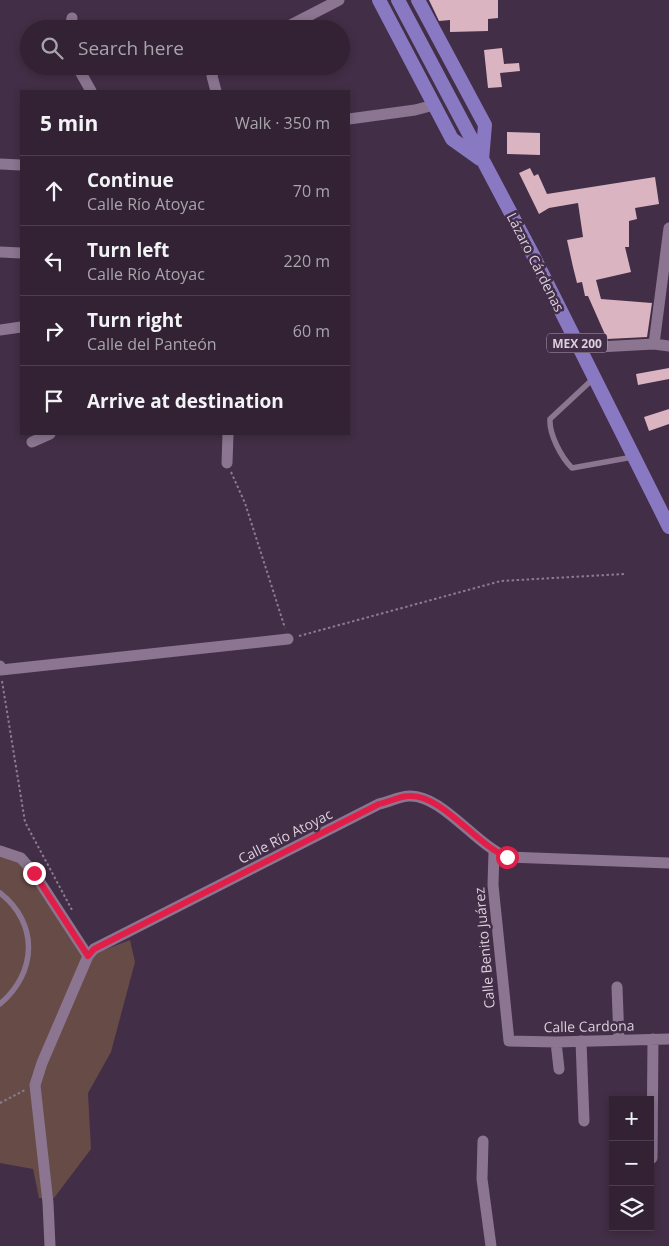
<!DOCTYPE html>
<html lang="en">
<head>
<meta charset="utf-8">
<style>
  body { margin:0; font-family:"Open Sans",sans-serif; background:#3d2f40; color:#f1f3f6 }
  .controls { position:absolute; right:15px; bottom:15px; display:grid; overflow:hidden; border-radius:0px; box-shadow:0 2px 8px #0003 }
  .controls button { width:45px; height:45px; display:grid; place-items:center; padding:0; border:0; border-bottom:1px solid #4d3f4f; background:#322234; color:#f1f3f6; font:25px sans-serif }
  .stop { position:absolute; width:15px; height:15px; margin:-11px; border:4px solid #e11d48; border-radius:50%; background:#fff }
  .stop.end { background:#e11d48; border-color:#fff; box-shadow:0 1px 5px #0008 }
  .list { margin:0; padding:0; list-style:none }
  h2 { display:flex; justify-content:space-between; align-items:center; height:65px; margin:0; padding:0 20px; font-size:21px }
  h2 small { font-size:16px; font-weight:400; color:#a8a4ac }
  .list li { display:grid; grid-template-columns:32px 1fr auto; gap:15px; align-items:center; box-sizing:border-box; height:70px; padding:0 20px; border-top:1px solid #4d3f4f }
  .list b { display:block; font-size:19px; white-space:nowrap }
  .list p { margin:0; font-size:16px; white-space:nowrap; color:#a8a4ac }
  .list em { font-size:16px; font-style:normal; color:#a8a4ac }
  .icon { flex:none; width:28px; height:28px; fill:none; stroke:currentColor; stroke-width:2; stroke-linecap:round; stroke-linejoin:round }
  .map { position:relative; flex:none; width:669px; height:1246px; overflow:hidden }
  .search { position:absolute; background:#322234; box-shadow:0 2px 8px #0003; left:20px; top:20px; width:330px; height:55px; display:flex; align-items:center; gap:12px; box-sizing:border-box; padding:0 18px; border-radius:28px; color:#a8a4ac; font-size:19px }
  .panel { position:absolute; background:#322234; box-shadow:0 2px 8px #0003; left:20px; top:90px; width:330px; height:345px; border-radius:0px }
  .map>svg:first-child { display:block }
</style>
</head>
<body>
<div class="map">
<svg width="669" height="1246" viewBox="0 0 669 1246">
  <rect width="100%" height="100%" fill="#422e46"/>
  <path fill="#674b47" d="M0,854L18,859L36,881L83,958L130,940L135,962L111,1052L88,1093L91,1149L54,1198H39L33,1169L0,1163Z"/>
  <path fill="#dab4c1" d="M429,0H498V18L488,19V31L450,32V20L439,21Z
    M502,48L504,64L519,63L520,71L500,73L502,87L488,88L484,50Z
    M507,132L540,133V155L507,154Z
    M530,168L534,176L538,174L547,194L655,177L659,204L635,208L637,219L629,221V247H625L631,272L596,280L601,299L652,303L647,337L607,339L588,296H585L582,282L577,283L573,267L567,240L583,237L578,203L549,208L539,214L519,173Z
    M669,368V379L638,385L636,374Z
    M669,409V424L649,431L644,417Z"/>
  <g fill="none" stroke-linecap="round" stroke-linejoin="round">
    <path stroke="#8c7c8f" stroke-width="2" stroke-dasharray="2.5 2.5" stroke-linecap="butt" d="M231,472L245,503L285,628
      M299,636L501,581L624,574
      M2,681L25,822L72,910
      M0,1103L25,1090"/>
    <path stroke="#8b7590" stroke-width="5.5" d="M594,378L550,419C549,434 561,457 572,468L633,457
      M0,893C39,923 37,973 0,1004"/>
    <path stroke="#8b7590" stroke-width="11" d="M70,29L72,18
      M283,29L339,0
      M77,66L91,91
      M215,66L212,76L216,91
      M349,119L415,110L434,105
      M0,164L21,165
      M0,252L21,253
      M0,330L21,327
      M654,344L669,228
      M580,348L654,344L669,346
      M32,442L50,434
      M227,463L228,434
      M0,666L1,670L288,639
      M0,851L21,858L34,873L88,956
      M494,852L493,885L509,1041L556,1042L669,1039
      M617,987L619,1040
      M581,1041L584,1121
      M556,1042L559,1069
      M483,1141L482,1179L491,1246
      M652,1158L653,1039
      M50,1246L48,1203L35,1085L42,1063L88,956L94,949L379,804C389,802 400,796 409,796C441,794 476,845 507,857L669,863"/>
    <path stroke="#8979c2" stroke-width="14" d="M379,0L452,139L480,159
      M398,0L533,255L669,527
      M418,0L485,125L482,160"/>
  </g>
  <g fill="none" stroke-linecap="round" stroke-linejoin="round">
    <path stroke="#e11d48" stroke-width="6" d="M34,873L88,956L94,949L379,804C389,802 400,796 409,796C442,794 476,845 507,857"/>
  </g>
  <g text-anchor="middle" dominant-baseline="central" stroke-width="5" stroke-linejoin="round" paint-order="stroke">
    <rect fill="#422e46" stroke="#ad9fb0" stroke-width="1" x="547" y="333.5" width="60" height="19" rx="4"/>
    <g font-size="12" font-weight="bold" fill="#dbcfdd">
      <text x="577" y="343">MEX 200</text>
    </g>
    <g font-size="14" fill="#dbcfdd" stroke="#422e46">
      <text transform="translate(536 262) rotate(63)">Lázaro Cárdenas</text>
      <text transform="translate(285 836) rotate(-27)">Calle Río Atoyac</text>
      <text transform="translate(484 948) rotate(-95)">Calle Benito Juárez</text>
      <text transform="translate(589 1026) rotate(-1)">Calle Cardona</text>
    </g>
  </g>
</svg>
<div class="controls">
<button>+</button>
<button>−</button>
<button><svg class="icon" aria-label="layers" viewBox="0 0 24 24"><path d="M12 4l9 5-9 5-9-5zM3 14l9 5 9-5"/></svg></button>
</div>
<div class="stop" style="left:507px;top:857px"></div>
<div class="stop end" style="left:34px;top:873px"></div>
<div class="search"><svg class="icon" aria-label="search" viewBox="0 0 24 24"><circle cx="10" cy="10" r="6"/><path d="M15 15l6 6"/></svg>Search here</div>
<section class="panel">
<h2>5 min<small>Walk · 350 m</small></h2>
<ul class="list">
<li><svg class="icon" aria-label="ahead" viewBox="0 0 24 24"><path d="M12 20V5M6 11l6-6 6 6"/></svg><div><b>Continue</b><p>Calle Río Atoyac</p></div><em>70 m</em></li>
<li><svg class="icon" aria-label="left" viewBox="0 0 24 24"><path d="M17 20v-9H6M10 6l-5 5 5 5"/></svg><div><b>Turn left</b><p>Calle Río Atoyac</p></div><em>220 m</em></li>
<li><svg class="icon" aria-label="right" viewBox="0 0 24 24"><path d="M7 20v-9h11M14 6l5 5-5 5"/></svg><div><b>Turn right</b><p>Calle del Panteón</p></div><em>60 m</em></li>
<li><svg class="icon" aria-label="arrive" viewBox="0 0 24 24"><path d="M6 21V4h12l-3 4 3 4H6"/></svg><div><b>Arrive at destination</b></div></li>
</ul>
</section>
</div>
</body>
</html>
